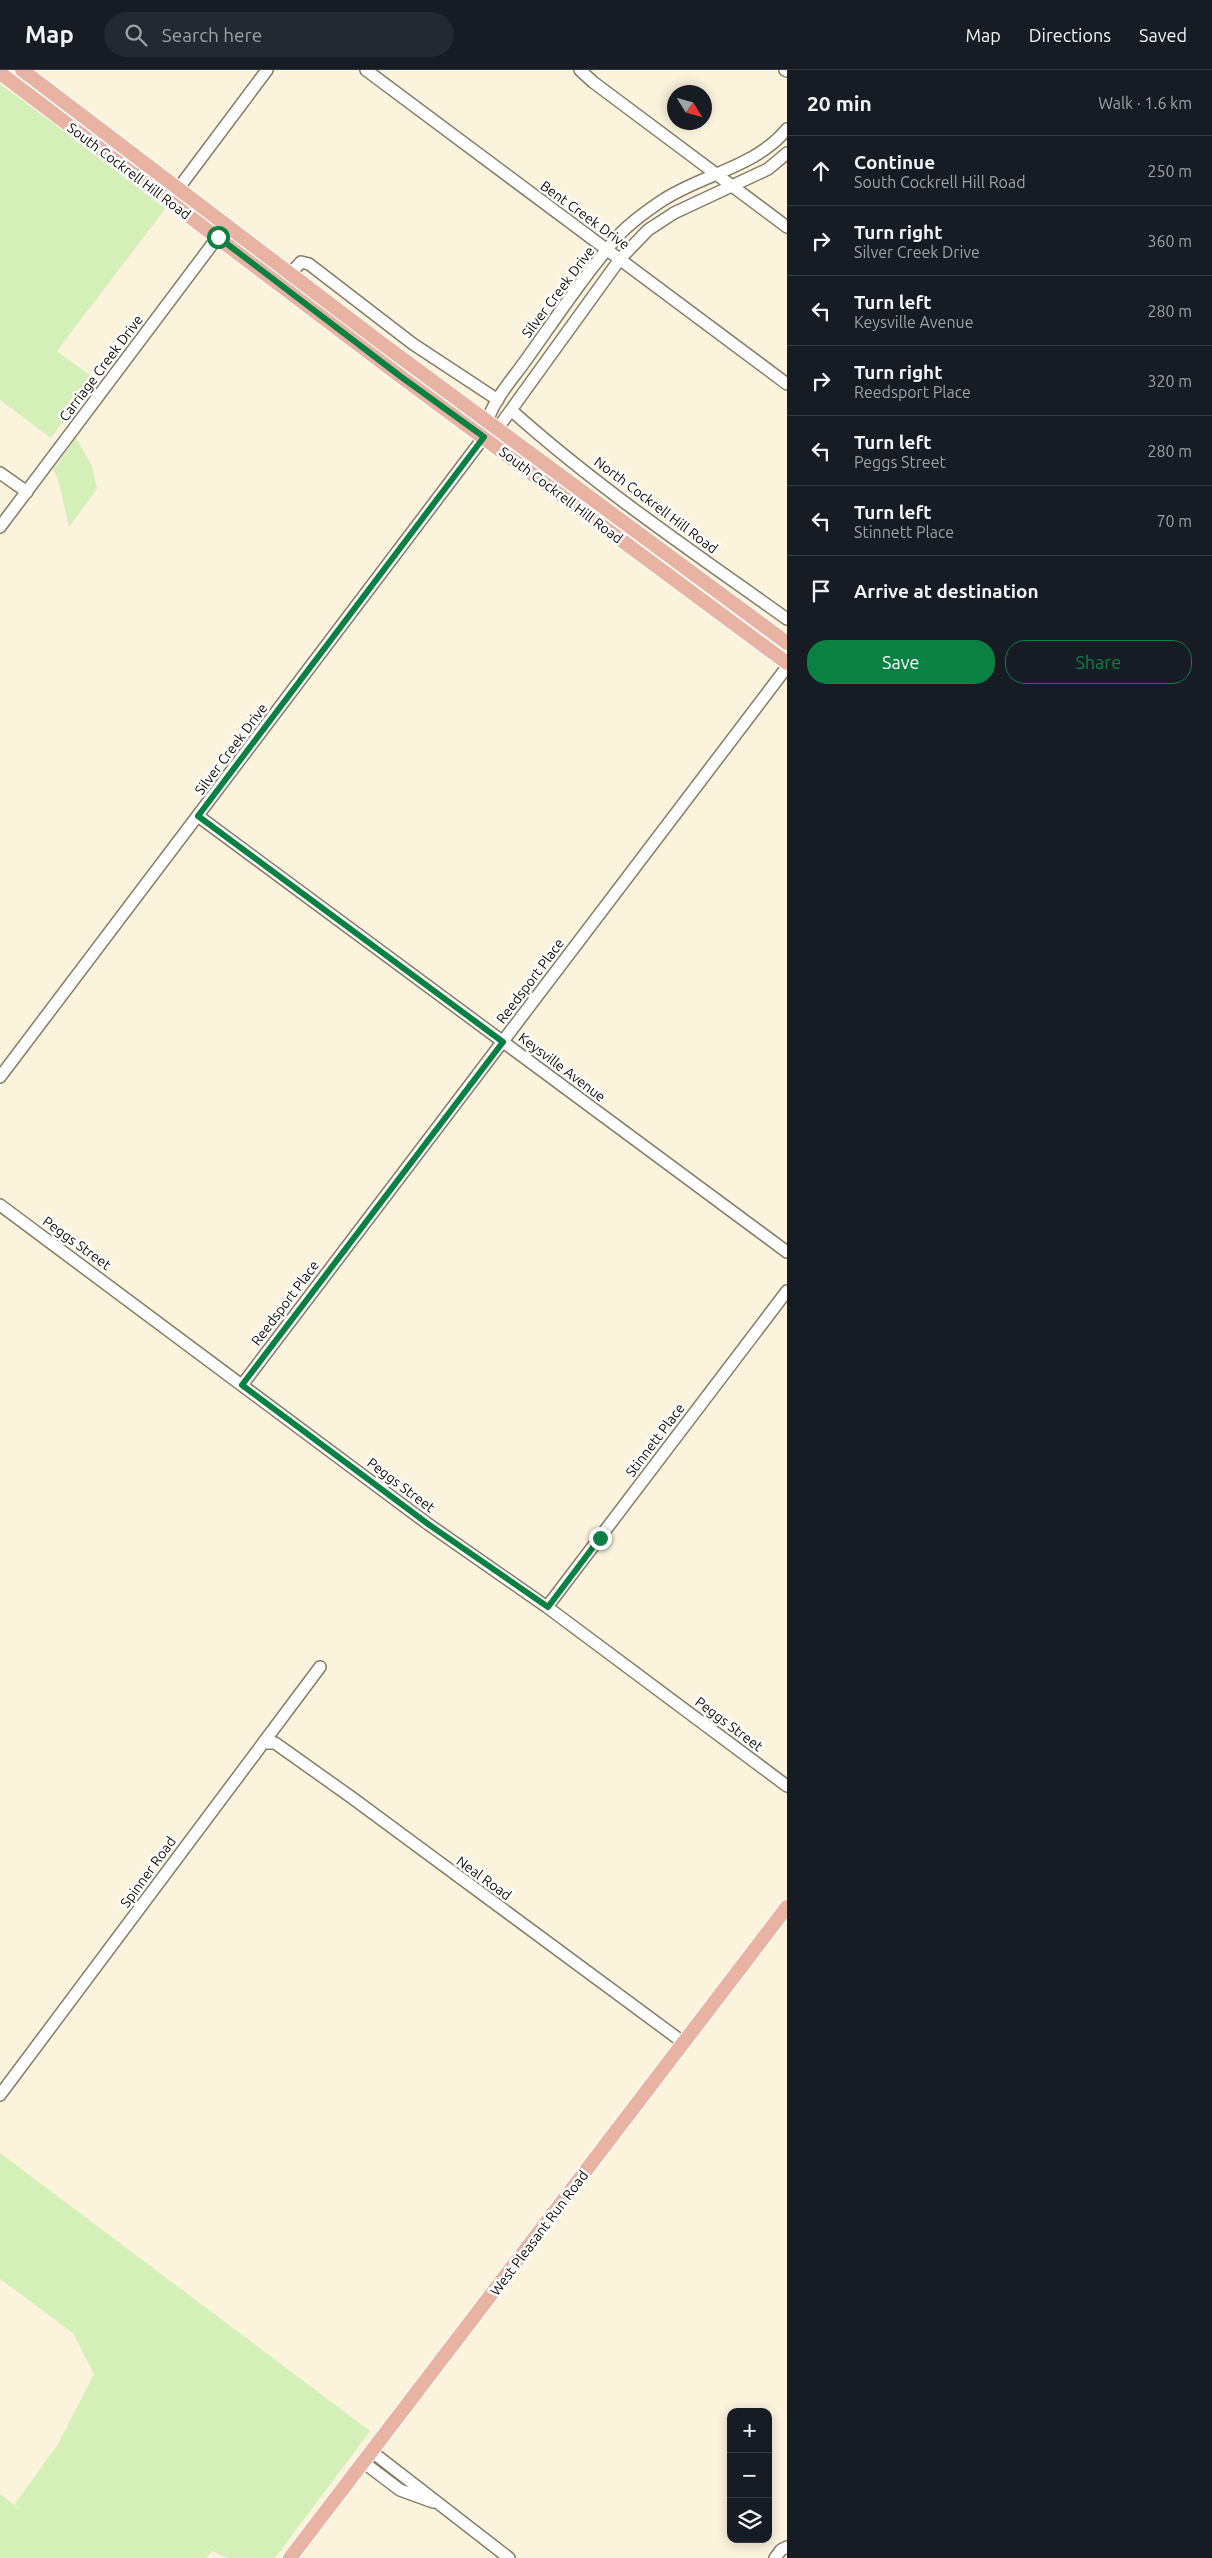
<!DOCTYPE html>
<html lang="en">
<head>
<meta charset="utf-8">
<style>
  body { margin:0; font-family:Ubuntu,sans-serif; background:#242831; color:#f1f3f6 }
  .controls { position:absolute; right:15px; bottom:15px; display:grid; overflow:hidden; border-radius:10px; box-shadow:0 2px 12px #0003 }
  .controls button { width:45px; height:45px; display:grid; place-items:center; padding:0; border:0; border-bottom:1px solid #363941; background:#171b24; color:#f1f3f6; font:25px sans-serif }
  .compass { position:absolute; left:667px; top:15px; width:45px; height:45px; border-radius:50%; background:#171b24; box-shadow:0 2px 12px #0003; rotate:127deg }
  .stop { position:absolute; width:15px; height:15px; margin:-11px; border:4px solid #0b8043; border-radius:50%; background:#fff }
  .stop.end { background:#0b8043; border-color:#fff; box-shadow:0 1px 5px #0008 }
  .list { margin:0; padding:0; list-style:none }
  h2 { display:flex; justify-content:space-between; align-items:center; height:65px; margin:0; padding:0 20px; font-size:21px }
  h2 small { font-size:16px; font-weight:400; color:#9ea1a6 }
  .list li { display:grid; grid-template-columns:32px 1fr auto; gap:15px; align-items:center; box-sizing:border-box; height:70px; padding:0 20px; border-top:1px solid #363941 }
  .list b { display:block; font-size:19px; white-space:nowrap }
  .list p { margin:0; font-size:16px; white-space:nowrap; color:#9ea1a6 }
  .list em { font-size:16px; font-style:normal; color:#9ea1a6 }
  .actions { display:flex; gap:10px; padding:15px 20px }
  .actions a { flex:1; padding:11px 0; border:1px solid #0b8043; border-radius:20px; text-align:center; font-size:18px; color:#0b8043 }
  .actions .main { background:#0b8043; color:#fff }
  .icon { flex:none; width:28px; height:28px; fill:none; stroke:currentColor; stroke-width:2; stroke-linecap:round; stroke-linejoin:round }
  .map { position:relative; flex:none; width:787px; height:2488px; overflow:hidden }
  header { display:flex; align-items:center; gap:30px; box-sizing:border-box; height:70px; padding:0 25px; background:#171b24; border-bottom:1px solid #363941 }
  header strong { font-size:24px }
  nav { display:flex; gap:28px; margin-inline-start:auto; font-size:18px }
  .search { width:350px; height:45px; background:#242831; display:flex; align-items:center; gap:12px; box-sizing:border-box; padding:0 18px; border-radius:28px; color:#9ea1a6; font-size:19px }
  main { display:flex }
  aside { flex:1; background:#171b24 }
  .map>svg:first-child { display:block }
</style>
</head>
<body>
<header>
<strong>Map</strong>
<div class="search"><svg class="icon" aria-label="search" viewBox="0 0 24 24"><circle cx="10" cy="10" r="6"/><path d="M15 15l6 6"/></svg>Search here</div>
<nav><a>Map</a><a>Directions</a><a>Saved</a></nav>
</header>
<main>
<div class="map">
<svg width="787" height="2488" viewBox="0 0 787 2488">
  <rect width="100%" height="100%" fill="#fcf3dd"/>
  <path fill="#d4efb7" d="M0,14L168,135L57,281L95,309L51,368L0,330Z
    M76,368L92,396L97,419L69,457L58,409L53,400Z
    M0,2083L370,2361L275,2488H228L212,2481L206,2488H0V2424L24,2442L15,2434L58,2374L94,2304L73,2263L0,2209Z"/>
  <g fill="none" stroke-linecap="round" stroke-linejoin="round">
    <g stroke="#847c69" stroke-width="14">
      <path id="minor" d="M366,0L787,314
        M580,0L593,12L787,157
        M785,0L787,1
        M169,131L267,0
        M281,214L301,192L309,194L413,274L498,330
        M511,340C597,417 693,482 787,549
        M486,358C490,333 512,310 526,290C556,248 585,204 619,165C632,151 648,140 663,130C703,104 756,97 787,59
        M0,403L27,422
        M0,457L226,156
        M198,746L787,1182
        M0,1007L484,367L498,358L511,340L620,189L648,160L674,143L768,99L787,83
        M0,1135L428,1454L547,1537L787,1716
        M242,1315L787,597
        M547,1537L787,1221
        M264,1673H275L351,1727L684,1973
        M0,2025L320,1597
        M371,2381L509,2488
        M363,2392L400,2420L433,2432
        M775,2488L781,2480L787,2477"/>
    </g>
    <g stroke="#fff" stroke-width="16">
      <path id="major" d="M22,0L384,275L787,573
        M0,3L400,306L787,593
        M290,2488L787,1837"/>
    </g>
    <use href="#minor" stroke="#fff" stroke-width="11"/>
    <use href="#major" stroke="#e9b3a3" stroke-width="14"/>
  </g>
  <g fill="none" stroke-linecap="round" stroke-linejoin="round">
    <path stroke="#0b8043" stroke-width="6" d="M218,167L400,306L484,367L198,746L503,972L242,1315L428,1454L548,1537L600,1468"/>
  </g>
  <g text-anchor="middle" dominant-baseline="central" stroke-width="5" stroke-linejoin="round" paint-order="stroke">
    <g font-size="14" fill="#0f0c06" stroke="#fff">
      <text transform="translate(129 101) rotate(37)">South Cockrell Hill Road</text>
      <text transform="translate(585 145) rotate(36)">Bent Creek Drive</text>
      <text transform="translate(558 222) rotate(-53)">Silver Creek Drive</text>
      <text transform="translate(101 298) rotate(-53)">Carriage Creek Drive</text>
      <text transform="translate(561 425) rotate(37)">South Cockrell Hill Road</text>
      <text transform="translate(656 435) rotate(37)">North Cockrell Hill Road</text>
      <text transform="translate(231 679) rotate(-53)">Silver Creek Drive</text>
      <text transform="translate(530 911) rotate(-53)">Reedsport Place</text>
      <text transform="translate(562 997) rotate(37)">Keysville Avenue</text>
      <text transform="translate(77 1173) rotate(36)">Peggs Street</text>
      <text transform="translate(285 1233) rotate(-53)">Reedsport Place</text>
      <text transform="translate(655 1370) rotate(-53)">Stinnett Place</text>
      <text transform="translate(401 1415) rotate(37)">Peggs Street</text>
      <text transform="translate(729 1654) rotate(37)">Peggs Street</text>
      <text transform="translate(148 1802) rotate(-54)">Spinner Road</text>
      <text transform="translate(484 1808) rotate(36)">Neal Road</text>
      <text transform="translate(539 2163) rotate(-53)">West Pleasant Run Road</text>
    </g>
  </g>
</svg>
<div class="controls">
<button>+</button>
<button>−</button>
<button><svg class="icon" aria-label="layers" viewBox="0 0 24 24"><path d="M12 4l9 5-9 5-9-5zM3 14l9 5 9-5"/></svg></button>
</div>
<svg class="compass" viewBox="-18 -18 36 36"><path d="M0-13l5 13h-10z" fill="#e53935"/><path d="M0 13l5-13h-10z" fill="#9ea1a6"/></svg>
<div class="stop" style="left:218px;top:167px"></div>
<div class="stop end" style="left:600px;top:1468px"></div>
</div>
<aside>
<h2>20 min<small>Walk · 1.6 km</small></h2>
<ul class="list">
<li><svg class="icon" aria-label="ahead" viewBox="0 0 24 24"><path d="M12 20V5M6 11l6-6 6 6"/></svg><div><b>Continue</b><p>South Cockrell Hill Road</p></div><em>250 m</em></li>
<li><svg class="icon" aria-label="right" viewBox="0 0 24 24"><path d="M7 20v-9h11M14 6l5 5-5 5"/></svg><div><b>Turn right</b><p>Silver Creek Drive</p></div><em>360 m</em></li>
<li><svg class="icon" aria-label="left" viewBox="0 0 24 24"><path d="M17 20v-9H6M10 6l-5 5 5 5"/></svg><div><b>Turn left</b><p>Keysville Avenue</p></div><em>280 m</em></li>
<li><svg class="icon" aria-label="right" viewBox="0 0 24 24"><path d="M7 20v-9h11M14 6l5 5-5 5"/></svg><div><b>Turn right</b><p>Reedsport Place</p></div><em>320 m</em></li>
<li><svg class="icon" aria-label="left" viewBox="0 0 24 24"><path d="M17 20v-9H6M10 6l-5 5 5 5"/></svg><div><b>Turn left</b><p>Peggs Street</p></div><em>280 m</em></li>
<li><svg class="icon" aria-label="left" viewBox="0 0 24 24"><path d="M17 20v-9H6M10 6l-5 5 5 5"/></svg><div><b>Turn left</b><p>Stinnett Place</p></div><em>70 m</em></li>
<li><svg class="icon" aria-label="arrive" viewBox="0 0 24 24"><path d="M6 21V4h12l-3 4 3 4H6"/></svg><div><b>Arrive at destination</b></div></li>
</ul>
<div class="actions"><a class="main">Save</a><a>Share</a></div>
</aside>
</main>
</body>
</html>
